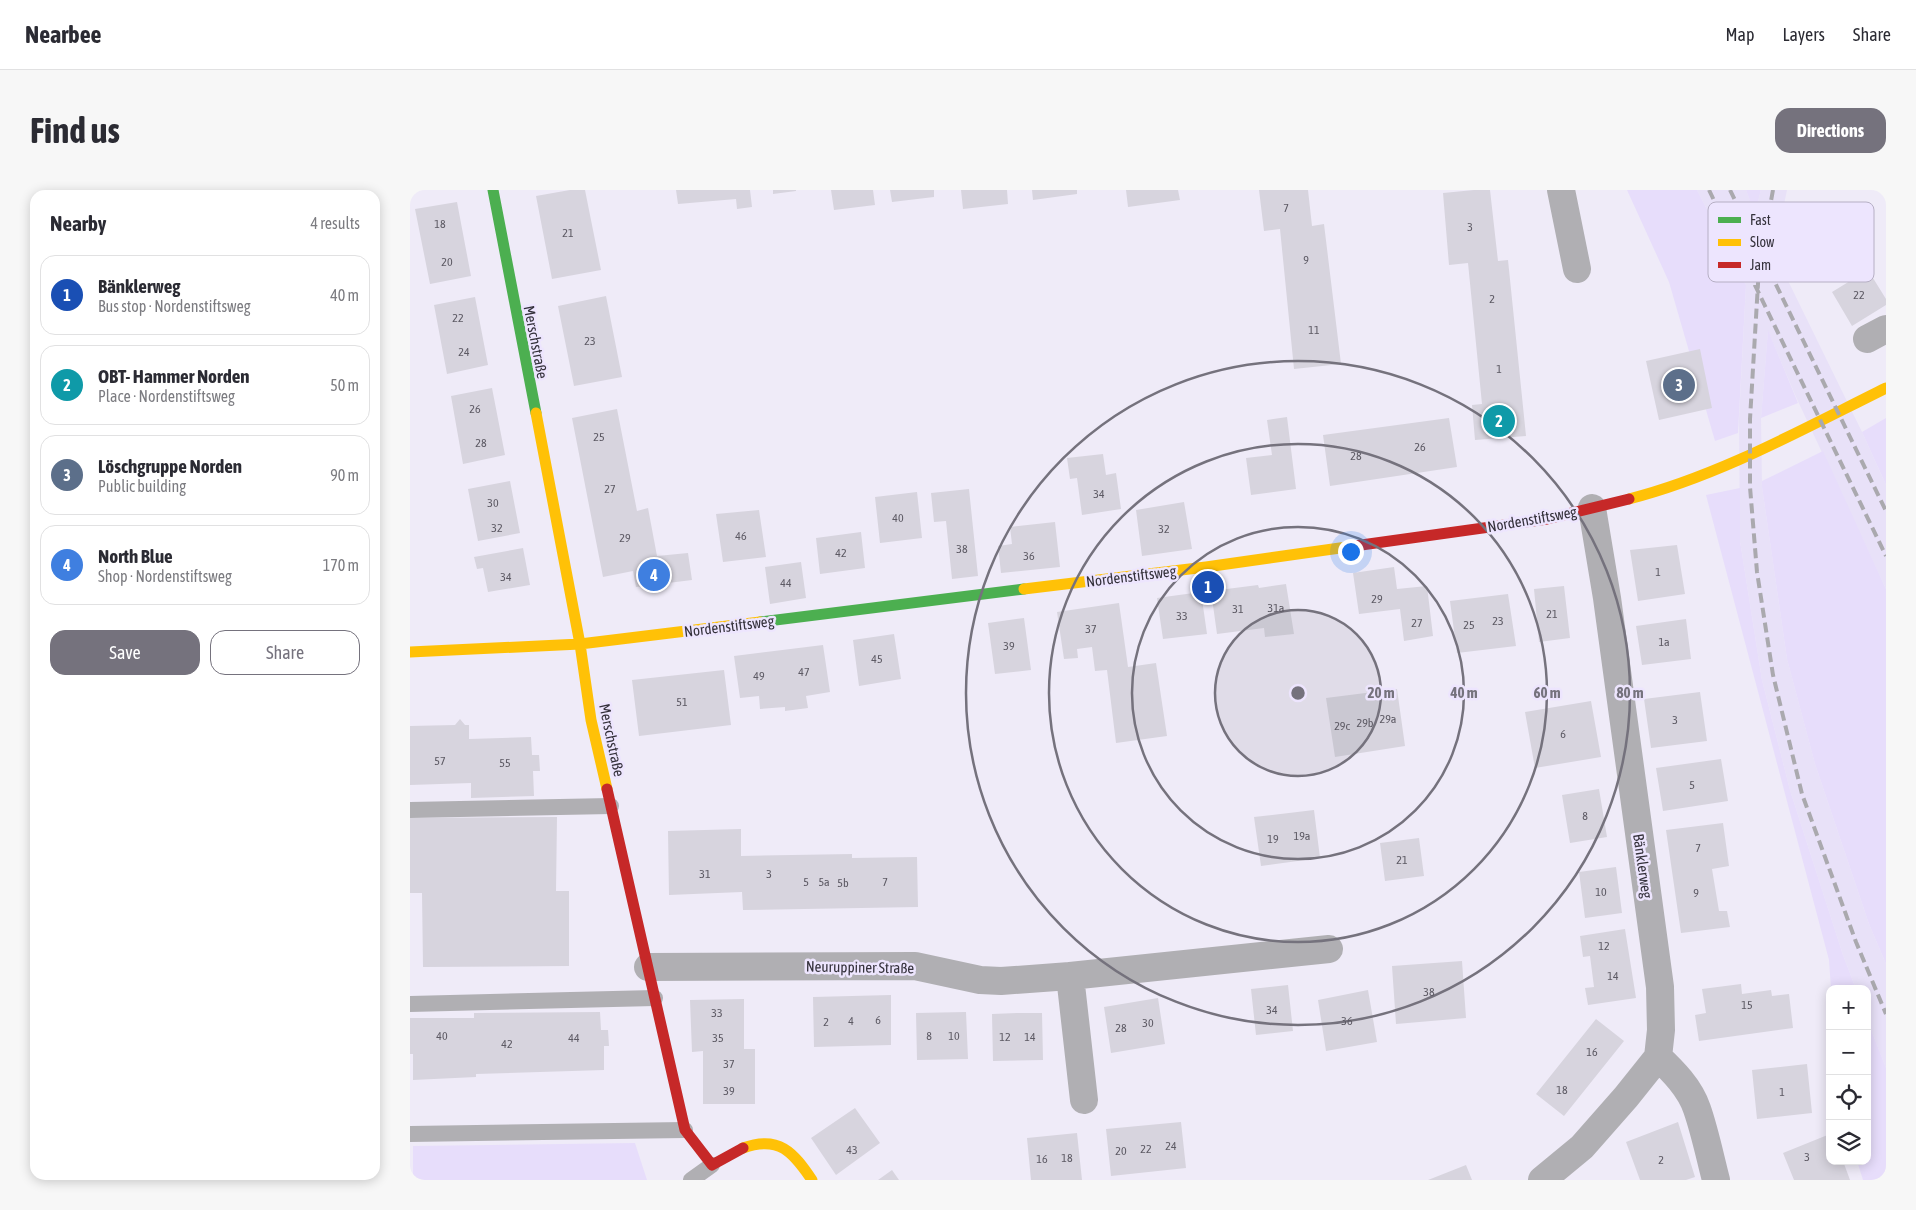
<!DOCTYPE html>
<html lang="en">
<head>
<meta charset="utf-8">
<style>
  body { margin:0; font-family:"Asap Condensed",sans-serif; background:#f7f7f7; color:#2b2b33 }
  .controls { position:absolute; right:15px; bottom:15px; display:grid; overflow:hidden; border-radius:10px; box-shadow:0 2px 12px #0003 }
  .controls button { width:45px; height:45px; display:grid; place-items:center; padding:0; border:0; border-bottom:1px solid #e1e1e2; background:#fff; color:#2b2b33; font:25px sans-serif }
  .you { position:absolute; left:940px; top:361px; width:18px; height:18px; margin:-12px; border:4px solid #fff; border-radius:50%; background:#1a73e8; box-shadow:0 0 0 8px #1a73e833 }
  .badge { display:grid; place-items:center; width:32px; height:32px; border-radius:50%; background:#75727d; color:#fff; font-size:16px; font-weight:700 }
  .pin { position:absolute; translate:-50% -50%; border:2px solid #fff; box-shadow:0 1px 5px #0006 }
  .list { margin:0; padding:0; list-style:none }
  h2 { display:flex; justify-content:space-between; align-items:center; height:65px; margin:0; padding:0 20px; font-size:21px }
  h2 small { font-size:16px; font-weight:400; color:#7c7c81 }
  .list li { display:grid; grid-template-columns:32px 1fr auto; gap:15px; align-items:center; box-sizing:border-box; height:80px; margin:0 10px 10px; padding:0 10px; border:1px solid #e1e1e2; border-radius:15px }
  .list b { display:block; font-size:19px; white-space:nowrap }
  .list p { margin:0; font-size:16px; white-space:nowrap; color:#7c7c81 }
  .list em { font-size:16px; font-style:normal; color:#7c7c81 }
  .actions { display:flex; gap:10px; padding:15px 20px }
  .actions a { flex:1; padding:11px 0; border:1px solid #75727d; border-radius:15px; text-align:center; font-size:18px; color:#75727d }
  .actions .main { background:#75727d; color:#fff }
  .icon { flex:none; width:28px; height:28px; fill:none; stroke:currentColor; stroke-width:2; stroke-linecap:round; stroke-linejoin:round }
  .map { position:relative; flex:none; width:1476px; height:990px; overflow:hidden; border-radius:15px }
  header { display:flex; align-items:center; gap:30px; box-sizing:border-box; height:70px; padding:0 25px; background:#fff; border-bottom:1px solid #e1e1e2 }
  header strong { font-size:24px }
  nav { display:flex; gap:28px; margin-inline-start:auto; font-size:18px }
  .intro { display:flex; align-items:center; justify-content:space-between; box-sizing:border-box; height:120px; padding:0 30px }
  h1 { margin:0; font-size:35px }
  .button { padding:12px 22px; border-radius:15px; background:#75727d; color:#fff; font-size:18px; font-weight:700 }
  main { display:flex; gap:30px; padding:0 30px }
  aside { flex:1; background:#fff; border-radius:15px; box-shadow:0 2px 12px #0003 }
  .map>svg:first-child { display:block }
</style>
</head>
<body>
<header>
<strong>Nearbee</strong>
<nav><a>Map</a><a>Layers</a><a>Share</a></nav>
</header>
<div class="intro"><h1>Find us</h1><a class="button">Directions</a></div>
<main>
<aside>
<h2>Nearby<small>4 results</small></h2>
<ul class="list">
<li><span class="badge" style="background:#1a4fb4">1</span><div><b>Bänklerweg</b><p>Bus stop · Nordenstiftsweg</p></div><em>40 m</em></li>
<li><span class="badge" style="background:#0f9aa8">2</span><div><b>OBT- Hammer Norden</b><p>Place · Nordenstiftsweg</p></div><em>50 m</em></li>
<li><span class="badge" style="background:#5c6f8a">3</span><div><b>Löschgruppe Norden</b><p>Public building</p></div><em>90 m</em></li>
<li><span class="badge" style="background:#3f7fe0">4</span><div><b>North Blue</b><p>Shop · Nordenstiftsweg</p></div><em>170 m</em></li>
</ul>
<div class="actions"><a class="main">Save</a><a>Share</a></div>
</aside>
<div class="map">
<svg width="1476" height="990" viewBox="0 0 1476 990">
  <rect width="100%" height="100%" fill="#efebf8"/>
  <path fill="#e8e1f8" d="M1287,0H1336L1345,23L1351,0H1377L1364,62L1452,242L1476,295V399L1386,207L1358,141L1351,228L1352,297L1377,469L1405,574L1459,734L1476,774V878L1457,829V799H1446L1433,765L1380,600L1352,490L1330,351L1329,229L1336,95Z"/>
  <path fill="#e7ddfb" d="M1217,0H1287L1336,95L1328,243L1305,251L1259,92Z
    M1336,0H1351L1345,24Z
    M1358,140L1388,213L1351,228Z
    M1476,228V295L1452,242Z
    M1413,261L1476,399V774L1459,734L1405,574L1377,469L1352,297V291Z
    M1330,298V351L1352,490L1380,600L1433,765L1446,799H1421L1419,770L1296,305Z
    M1457,829L1476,878V990H1453L1447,971H1457Z
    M225,953L237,990H3V956Z"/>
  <path fill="#d7d4de" d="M160,0H175L191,80L142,89L126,6Z
    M266,0H340L342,17L327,19L326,9L268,14Z
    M363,0H386V1L363,4Z
    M421,0H463L465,15L424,20Z
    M480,0H524V7L482,12Z
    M551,0H597L598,14L553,19Z
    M622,0H667V4L623,10Z
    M716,0H768L770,10L718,17Z
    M849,0H898L902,36L914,34L931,174L884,179L870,39L854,41Z
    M1064,0H1080L1088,71L1098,70L1116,246L1065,250L1062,215L1072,214L1058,73L1039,75L1033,3Z
    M47,12L61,86L20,94L5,19Z
    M1458,80L1476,109V115L1442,136L1422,102Z
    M196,106L212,187L164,196L148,116Z
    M65,107L78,175L37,184L24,115Z
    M1290,159L1302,218L1249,230L1236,171Z
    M82,198L95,265L53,274L41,206Z
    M207,219L227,321L238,318L247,366L278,363L282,390L226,397L223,381L193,387L162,228Z
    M877,227L886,299L841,305L836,268L862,265L857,230Z
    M1039,228L1047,277L920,296L913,245Z
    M693,264L696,285L706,283L711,319L672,325L667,288L660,289L657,268Z
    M100,291L110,343L68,351L58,299Z
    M559,299L568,386L542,389L536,331L524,332L521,303Z
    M507,302L512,348L470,353L465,307Z
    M774,312L782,359L732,366L726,320Z
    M349,320L356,367L313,372L306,324Z
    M645,332L650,377L591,383L588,356L602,354L600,337Z
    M451,342L455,378L410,384L406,348Z
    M1267,355L1275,404L1228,411L1220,360Z
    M113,358L120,395L78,402L73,378L67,379L64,367Z
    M391,372L396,408L360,414L355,377Z
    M984,377L987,399L1017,396L1023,446L994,451L990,419L949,424L943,383Z
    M876,394L884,444L855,447L854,438L807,444L801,401L848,395L849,398Z
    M1154,396L1160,448L1129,452L1124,399Z
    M791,402L797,444L753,449L747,408Z
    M1098,404L1106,456L1047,463L1040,411Z
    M709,413L718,477L746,473L757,546L706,553L697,480L685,481L682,457L667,459L668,468L654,469L647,422Z
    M614,428L621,480L585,484L578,433Z
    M1276,429L1281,469L1232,475L1226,436Z
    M484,444L491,489L449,496L443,450Z
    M413,455L420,502L396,506L398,518L375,521V517L350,519L349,506L330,508L324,466Z
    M314,480L321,535L229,546L222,490Z
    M987,499L995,556L925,567L916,508Z
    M1290,502L1297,551L1241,558L1234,509Z
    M1181,511L1191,567L1125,578L1115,522Z
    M50,529L55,535H59V549L121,547L122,565H129L130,581H123L124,606L61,608V593L0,595V536L45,535Z
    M1311,569L1318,611L1253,621L1246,578Z
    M1189,599L1197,647L1160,653L1152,605Z
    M904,620L910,668L851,676L844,627Z
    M147,627L146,701H159V776L13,777L12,703H0V628Z
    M1313,633L1319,676L1302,679L1309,721H1317L1320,737L1271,743L1256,640Z
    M331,639V666L442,664V668L507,667L508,717L333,720L332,702L259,705L258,641Z
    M1009,648L1014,686L975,691L970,653Z
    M1206,677L1212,723L1175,728L1169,682Z
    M1215,739L1226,808L1178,815L1175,798L1184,797L1180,766L1173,767L1170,746Z
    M1052,771L1056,828L986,834L982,776Z
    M1331,794L1332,804L1361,800L1362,806L1379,804L1383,838L1289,851L1285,825L1296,823L1292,799Z
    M878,795L883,841L846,845L841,799Z
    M958,800L967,852L916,861L908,810Z
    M481,805V855L404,857L403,807Z
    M748,808L755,854L701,863L694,817Z
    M334,809V859H345V914H293V861L282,862L280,810Z
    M190,822L191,840H198L199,856H194V880L66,884V887L3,890V864H0V828H64V823Z
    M556,822L558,869L507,870L506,823Z
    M607,823H632L633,870L583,871L582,824Z
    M1186,829L1214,851L1154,926L1126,904Z
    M1397,874L1402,923L1347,929L1342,880Z
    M445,918L470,953L426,985L401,948Z
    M771,932L776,978L701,986L696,939Z
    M1268,932L1285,987L1276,990H1230L1216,952Z
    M667,943L672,990H621L617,948Z
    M1420,944V971H1433L1440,990H1384L1373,963Z
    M1056,975L1062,990H1018Z
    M482,980L489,990H468Z"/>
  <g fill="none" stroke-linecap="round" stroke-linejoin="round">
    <path stroke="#b0afb3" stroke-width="16" d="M0,620L201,616
      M0,814L245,808
      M0,944L275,940
      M281,990L302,975"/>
    <path stroke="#b0afb3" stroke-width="28" d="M1151,0L1167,79
      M1457,149L1476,139
      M238,777L505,776L570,790L591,791L660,786L919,759
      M660,786L674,910
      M1248,867C1263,881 1280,898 1287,919C1295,942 1300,967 1306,990
      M1132,990L1172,957L1216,907L1248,867L1251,840L1250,797L1197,408L1182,318"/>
    <path stroke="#4caf50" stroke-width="11" d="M83,0L126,223
      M350,432L614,399"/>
    <path stroke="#ffc107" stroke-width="11" d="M126,223L170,454L181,530L197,599
      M1219,309C1309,286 1393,239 1476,198
      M614,399L796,377L937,357
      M0,462L170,454L350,432
      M333,958C369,945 383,962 402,990"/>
    <path stroke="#c62828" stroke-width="11" d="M937,357L1137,329L1219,309
      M197,599L275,940L302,975L333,958"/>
    <path stroke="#aaa9ae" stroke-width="4" stroke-dasharray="10 5" stroke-linecap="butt" d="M1299,0L1476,366
      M1320,0L1476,321
      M1363,0L1349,77L1340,229V297L1347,382L1363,485L1392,604L1446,752L1476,824"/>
  </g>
  <circle cx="888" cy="503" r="83" fill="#75727d" fill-opacity=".12"/>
  <g fill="none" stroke="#75727d" stroke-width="2.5">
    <circle cx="888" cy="503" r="83"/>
    <circle cx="888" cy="503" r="166"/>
    <circle cx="888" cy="503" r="249"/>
    <circle cx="888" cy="503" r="332"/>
  </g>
  <g text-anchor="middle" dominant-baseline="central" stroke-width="5" stroke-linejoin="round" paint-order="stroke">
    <g font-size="12" fill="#5d5a64">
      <text x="876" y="18">7</text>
      <text x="30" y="34">18</text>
      <text x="1060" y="37">3</text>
      <text x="158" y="43">21</text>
      <text x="896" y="70">9</text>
      <text x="37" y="72">20</text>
      <text x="1449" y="105">22</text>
      <text x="1082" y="109">2</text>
      <text x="48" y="128">22</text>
      <text x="904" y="140">11</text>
      <text x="180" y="151">23</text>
      <text x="54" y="162">24</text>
      <text x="1089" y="179">1</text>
      <text x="65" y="219">26</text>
      <text x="189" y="247">25</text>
      <text x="71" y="253">28</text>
      <text x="1010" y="257">26</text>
      <text x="946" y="266">28</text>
      <text x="200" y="299">27</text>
      <text x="689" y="304">34</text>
      <text x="83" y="313">30</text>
      <text x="488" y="328">40</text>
      <text x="87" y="338">32</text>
      <text x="754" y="339">32</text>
      <text x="331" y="346">46</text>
      <text x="215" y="348">29</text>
      <text x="552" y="359">38</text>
      <text x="431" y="363">42</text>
      <text x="619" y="366">36</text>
      <text x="1248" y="382">1</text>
      <text x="96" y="387">34</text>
      <text x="376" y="393">44</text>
      <text x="967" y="409">29</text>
      <text x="866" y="418">31a</text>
      <text x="828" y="419">31</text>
      <text x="1142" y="424">21</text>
      <text x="772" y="426">33</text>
      <text x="1088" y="431">23</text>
      <text x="1007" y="433">27</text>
      <text x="1059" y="435">25</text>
      <text x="681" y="439">37</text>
      <text x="1254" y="452">1a</text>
      <text x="599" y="456">39</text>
      <text x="467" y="469">45</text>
      <text x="394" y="482">47</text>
      <text x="349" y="486">49</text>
      <text x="272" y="512">51</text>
      <text x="978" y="529">29a</text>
      <text x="1265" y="530">3</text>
      <text x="955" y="533">29b</text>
      <text x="932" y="536">29c</text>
      <text x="1153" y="544">6</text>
      <text x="30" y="571">57</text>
      <text x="95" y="573">55</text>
      <text x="1282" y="595">5</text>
      <text x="1175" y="626">8</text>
      <text x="892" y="646">19a</text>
      <text x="863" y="649">19</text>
      <text x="1288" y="658">7</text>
      <text x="992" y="670">21</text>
      <text x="295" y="684">31</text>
      <text x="359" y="684">3</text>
      <text x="396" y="692">5</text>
      <text x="414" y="692">5a</text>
      <text x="475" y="692">7</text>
      <text x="433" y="693">5b</text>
      <text x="1191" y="702">10</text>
      <text x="1286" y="703">9</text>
      <text x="1194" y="756">12</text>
      <text x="1203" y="786">14</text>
      <text x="1019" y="802">38</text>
      <text x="1337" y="815">15</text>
      <text x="862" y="820">34</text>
      <text x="307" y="823">33</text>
      <text x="468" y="830">6</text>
      <text x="441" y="831">4</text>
      <text x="937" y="831">36</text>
      <text x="416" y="832">2</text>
      <text x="738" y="833">30</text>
      <text x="711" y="838">28</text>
      <text x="32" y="846">40</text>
      <text x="519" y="846">8</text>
      <text x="544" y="846">10</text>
      <text x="595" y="847">12</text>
      <text x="620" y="847">14</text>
      <text x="164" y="848">44</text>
      <text x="308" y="848">35</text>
      <text x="97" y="854">42</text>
      <text x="1182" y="862">16</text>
      <text x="319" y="874">37</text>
      <text x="1152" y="900">18</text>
      <text x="319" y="901">39</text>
      <text x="1372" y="902">1</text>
      <text x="761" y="956">24</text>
      <text x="736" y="959">22</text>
      <text x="442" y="960">43</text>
      <text x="711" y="961">20</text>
      <text x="1397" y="967">3</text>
      <text x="657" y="968">18</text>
      <text x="632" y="969">16</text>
      <text x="1251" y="970">2</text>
    </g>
    <g font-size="15" fill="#34313b" stroke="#ede5fe">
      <text transform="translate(126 152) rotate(79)">Merschstraße</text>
      <text transform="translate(1122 329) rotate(-10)">Nordenstiftsweg</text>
      <text transform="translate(721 386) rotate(-7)">Nordenstiftsweg</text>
      <text transform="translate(319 436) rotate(-7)">Nordenstiftsweg</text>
      <text transform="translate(202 550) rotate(78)">Merschstraße</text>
      <text transform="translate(1233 676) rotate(82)">Bänklerweg</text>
      <text transform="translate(450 777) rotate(1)">Neuruppiner Straße</text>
    </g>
  </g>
  <rect x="1298" y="12" width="166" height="80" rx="8" fill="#ede5fe" stroke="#b6afc4" stroke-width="1"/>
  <rect x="1308" y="27" width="23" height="6" fill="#4caf50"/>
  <rect x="1308" y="49" width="23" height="7" fill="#ffc107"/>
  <rect x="1308" y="72" width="23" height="6" fill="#c62828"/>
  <g font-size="14" fill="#34313b">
    <text x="1340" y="35">Fast</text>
    <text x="1340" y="57">Slow</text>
    <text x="1340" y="80">Jam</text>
  </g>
  <circle cx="888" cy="503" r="8" fill="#75727d" stroke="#ede5fe" stroke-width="2.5"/>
  <g font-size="15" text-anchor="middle" font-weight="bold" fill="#75727d" stroke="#ede5fe" stroke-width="5" stroke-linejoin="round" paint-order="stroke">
    <text x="971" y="508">20 m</text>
    <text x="1054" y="508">40 m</text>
    <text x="1137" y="508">60 m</text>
    <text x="1220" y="508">80 m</text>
  </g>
</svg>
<div class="controls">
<button>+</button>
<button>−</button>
<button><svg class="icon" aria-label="locate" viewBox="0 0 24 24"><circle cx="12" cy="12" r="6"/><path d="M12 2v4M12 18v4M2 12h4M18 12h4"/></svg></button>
<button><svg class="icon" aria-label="layers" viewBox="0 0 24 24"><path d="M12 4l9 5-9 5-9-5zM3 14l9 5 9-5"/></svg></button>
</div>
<div class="you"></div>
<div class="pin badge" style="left:798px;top:397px;background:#1a4fb4">1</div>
<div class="pin badge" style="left:1089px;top:231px;background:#0f9aa8">2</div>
<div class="pin badge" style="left:1269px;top:195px;background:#5c6f8a">3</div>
<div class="pin badge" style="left:244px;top:385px;background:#3f7fe0">4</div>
</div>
</main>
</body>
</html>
